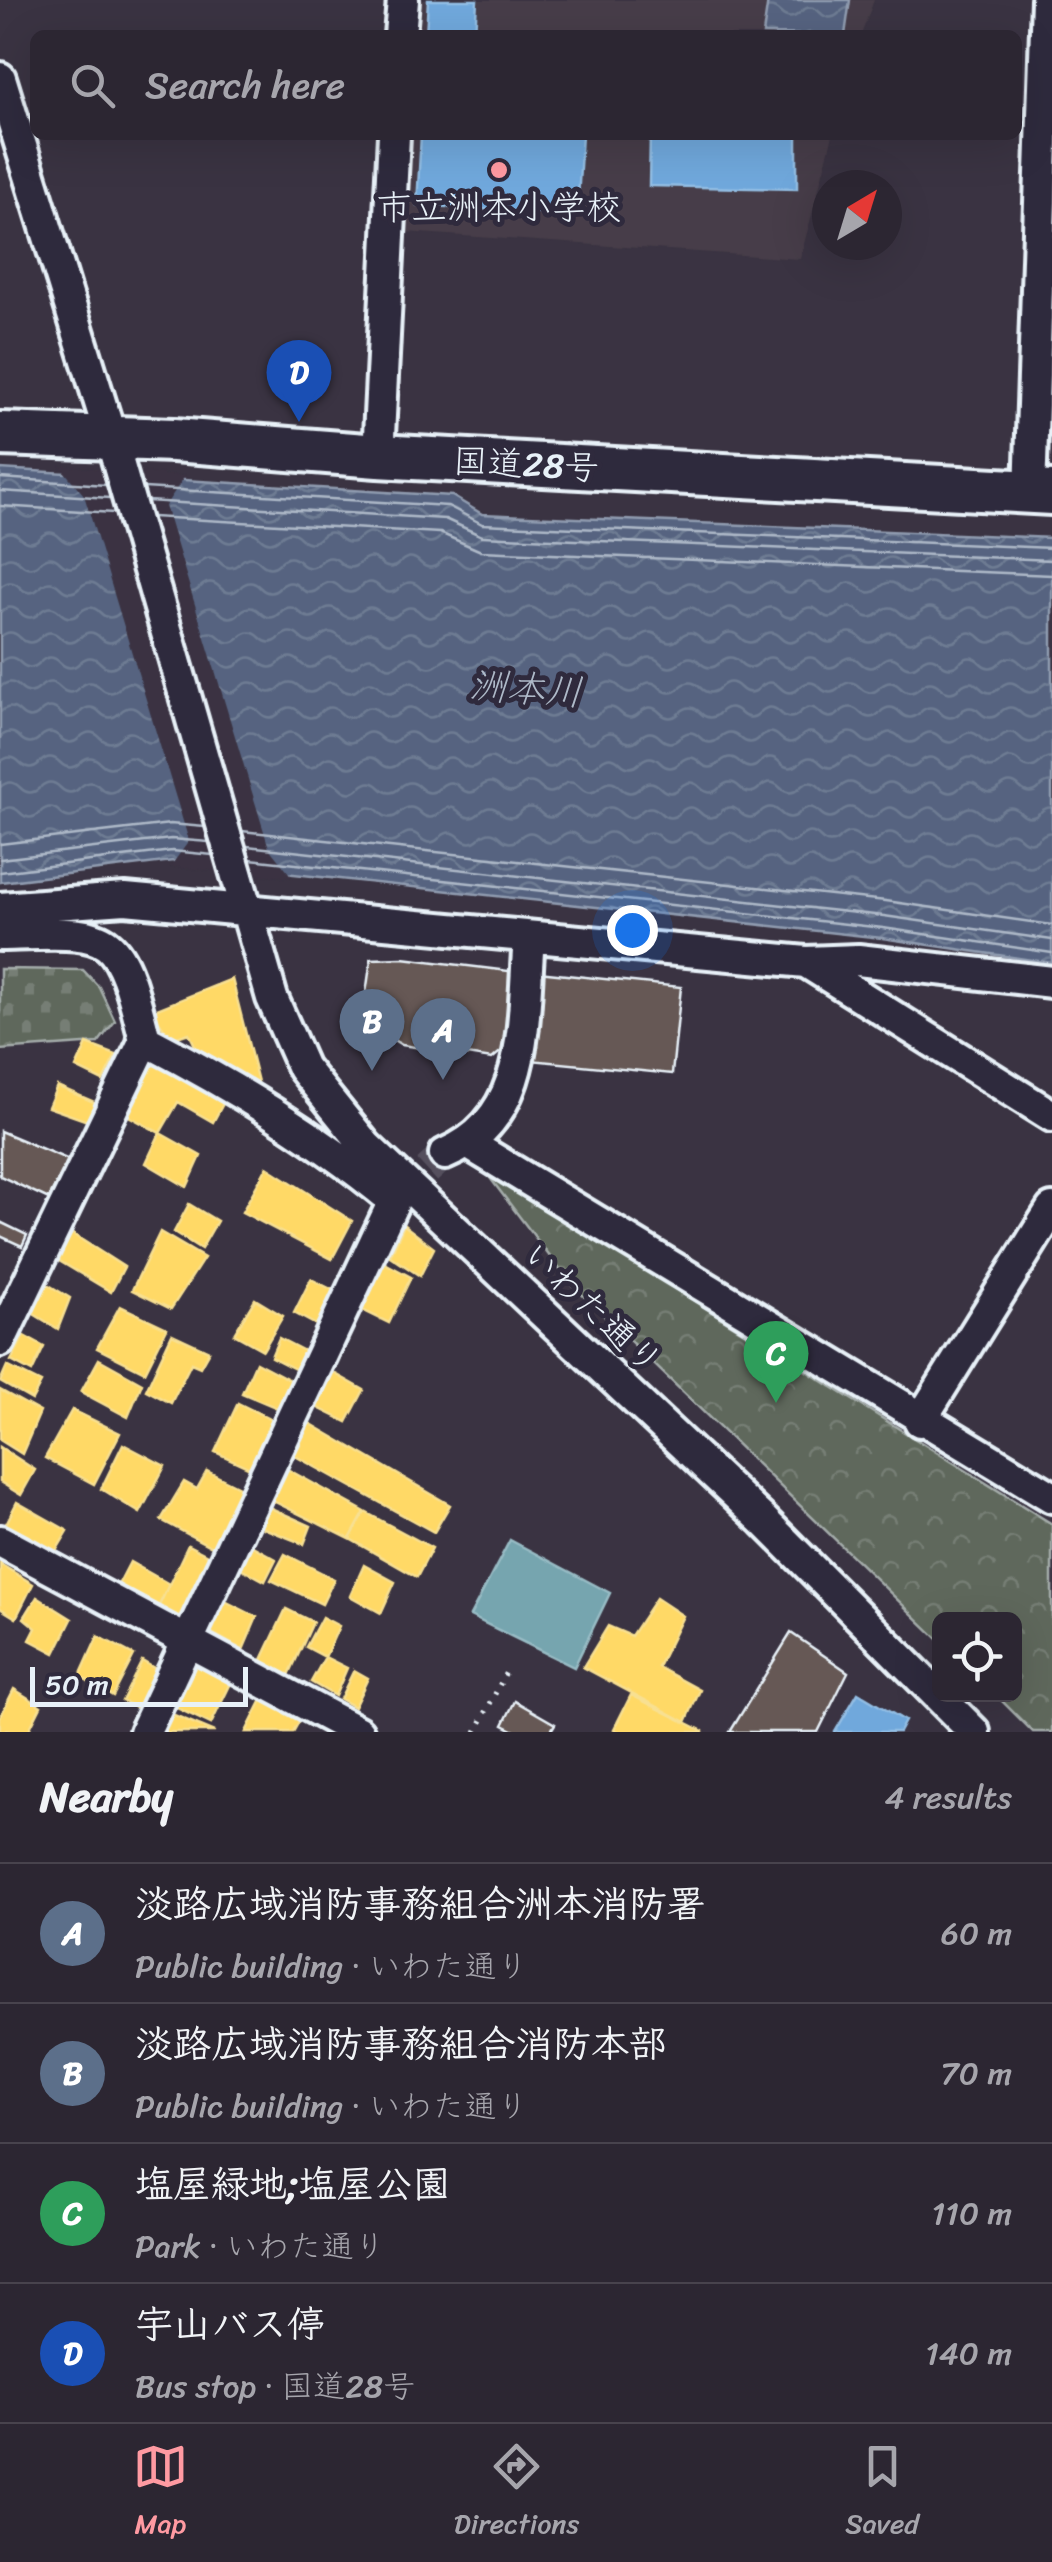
<!DOCTYPE html>
<html lang="en">
<head>
<meta charset="utf-8">
<style>
  body { margin:0; font-family:Sriracha,"Klee One",sans-serif; background:#38323e; color:#f1f3f6 }
  .controls { position:absolute; right:30px; bottom:30px; display:grid; overflow:hidden; border-radius:15px; box-shadow:0 10px 40px #0002 }
  .controls button { width:90px; height:90px; display:grid; place-items:center; padding:0; border:0; border-bottom:2px solid #48434d; background:#2c2632; color:#f1f3f6; font:50px sans-serif }
  .compass { position:absolute; left:812px; top:170px; width:90px; height:90px; border-radius:50%; background:#2c2632; box-shadow:0 10px 40px #0002; rotate:38deg }
  .scale { position:absolute; left:30px; bottom:25px; width:218px; box-sizing:border-box; padding-left:10px; border:5px solid #e8f1f8; border-top:0; font-size:28px; line-height:35px; white-space:nowrap; color:#e8f1f8; -webkit-text-stroke:8px #2f2a3d; paint-order:stroke }
  .you { position:absolute; left:632px; top:930px; width:35px; height:35px; margin:-25px; border:8px solid #fff; border-radius:50%; background:#1a73e8; box-shadow:0 0 0 15px #1a73e833 }
  .badge { display:grid; place-items:center; width:65px; height:65px; border-radius:50%; background:#ff9aa2; color:#fff; font-size:32px; font-weight:700 }
  .pin { position:absolute; translate:-50% -82px; filter:drop-shadow(0 2px 5px #0008) }
  .pin::after { content:''; position:absolute; top:52px; width:35px; height:30px; background:inherit; clip-path:polygon(0 0,100% 0,50% 100%) }
  .list { margin:0; padding:0; list-style:none }
  h2 { display:flex; justify-content:space-between; align-items:center; height:130px; margin:0; padding:0 40px; font-size:42px }
  h2 small { font-size:32px; font-weight:400; color:#a6a5ac }
  .list li { display:grid; grid-template-columns:65px 1fr auto; gap:30px; align-items:center; box-sizing:border-box; height:140px; padding:0 40px; border-top:2px solid #48434d }
  .list b { display:block; font-size:38px; white-space:nowrap }
  .list p { margin:0; font-size:32px; white-space:nowrap; color:#a6a5ac }
  .list em { font-size:32px; font-style:normal; color:#a6a5ac }
  .icon { flex:none; width:55px; height:55px; fill:none; stroke:currentColor; stroke-width:2; stroke-linecap:round; stroke-linejoin:round }
  .map { position:relative; flex:none; width:1052px; height:1732px; overflow:hidden }
  .search { position:absolute; background:#2c2632; box-shadow:0 10px 40px #0002; left:30px; right:30px; top:30px; height:110px; display:flex; align-items:center; gap:25px; box-sizing:border-box; padding:0 35px; border-radius:15px; color:#a6a5ac; font-size:38px }
  .sheet { height:690px; background:#2c2632 }
  nav { display:flex; justify-content:space-around; align-items:center; box-sizing:border-box; height:140px; border-top:2px solid #48434d; background:#2c2632; font-size:28px; color:#a6a5ac }
  nav a { display:grid; justify-items:center; gap:5px }
  nav .on { color:#ff9aa2 }
  .map>svg:first-child { display:block }
</style>
</head>
<body>
<div class="map">
<svg width="1052" height="1732" viewBox="0 0 1052 1732">
  <defs>
    <pattern id="cemetery-stones" width="16" height="16" patternUnits="userSpaceOnUse" patternTransform="scale(2.5)"><rect width="16" height="16" fill="#5f685c"/><path d="M2 7V4a2 2 0 0 1 4 0v3zM10 15v-3a2 2 0 0 1 4 0v3z" fill="#767e74"/></pattern>
    <pattern id="park-crowns" width="20" height="18" patternUnits="userSpaceOnUse" patternTransform="scale(2.5)"><rect width="20" height="18" fill="#5f685c"/><path d="M2 6a3 3 0 1 1 6 0M12 15a3 3 0 1 1 6 0" fill="none" stroke="#767e74"/></pattern>
    <pattern id="water-waves" width="16" height="10" patternUnits="userSpaceOnUse" patternTransform="scale(2.5)"><rect width="16" height="10" fill="#566480"/><path d="M0 5q4-4 8 0t8 0" fill="none" stroke="#6e7b93"/></pattern>
  </defs>
  <rect width="100%" height="100%" fill="#3a3342"/>
  <filter id="ink" filterUnits="userSpaceOnUse"><feTurbulence type="fractalNoise" baseFrequency=".01" numOctaves="2"/><feDisplacementMap in="SourceGraphic" scale="20" xChannelSelector="R" yChannelSelector="G"/><feConvolveMatrix kernelMatrix="1 2 1 2 8 2 1 2 1" color-interpolation-filters="sRGB"/></filter>
  <g filter="url(#ink)">
    <path fill="#473e48" d="M418,0H874L861,35H417Z
      M411,135H833L800,259L405,232Z"/>
    <path fill="url(#cemetery-stones)" stroke="#a4acaa" stroke-width="2.5" d="M0,969L83,970L99,987L115,1021L98,1043L0,1050Z"/>
    <path fill="url(#park-crowns)" stroke="#a4acaa" stroke-width="2.5" d="M484,1170L1052,1524V1732H1033L996,1695L1014,1694V1620H940L939,1640L570,1283Z"/>
    <path fill="url(#water-waves)" stroke="#909cb0" stroke-width="2.5" d="M768,0H850L845,35L763,34Z
      M0,469L452,496L482,514L1052,538V963L882,938L173,861L0,882Z"/>
    <path fill="#3a3342" d="M59,465L185,476L165,506L269,848L293,878L170,867L189,841L84,495Z"/>
    <path fill="#ffd966" stroke="#f8e092" stroke-width="2.5" d="M232,979L258,1082L247,1086L222,1073L210,1057L201,1058L189,1033L171,1039L152,1011Z
      M87,1044L116,1055L103,1081L76,1068Z
      M152,1057L225,1100L213,1122L178,1102L160,1133L125,1114Z
      M57,1086L101,1105L93,1123L48,1107Z
      M160,1133L201,1156L187,1187L146,1163Z
      M267,1167L352,1221L332,1259L242,1212Z
      M189,1204L217,1221L201,1249L174,1232Z
      M404,1225L434,1248L420,1276L390,1256Z
      M160,1232L204,1258L171,1309L132,1290Z
      M71,1233L124,1267L111,1292L56,1259Z
      M383,1262L411,1277L389,1323L360,1309Z
      M311,1279L339,1293L322,1328L294,1313Z
      M44,1282L70,1298L58,1329L29,1311Z
      M255,1299L283,1316L263,1350L234,1334Z
      M120,1306L167,1328L145,1372L97,1348Z
      M172,1334L209,1351L200,1367L191,1363L171,1403L146,1390Z
      M24,1336L44,1347L32,1372L11,1361Z
      M279,1338L310,1354L303,1373L271,1357Z
      M99,1359L142,1383L128,1417L81,1392Z
      M256,1362L296,1383L282,1410L242,1393Z
      M7,1366L41,1383L32,1400L0,1382Z
      M332,1372L364,1390L347,1422L312,1405Z
      M0,1390L40,1412L22,1454L0,1440Z
      M238,1403L278,1423L252,1469L215,1452Z
      M72,1410L120,1433L94,1484L45,1458Z
      M306,1421L450,1505L434,1532L288,1452Z
      M123,1444L165,1466L140,1513L101,1489Z
      M0,1447L35,1470L21,1495L0,1482Z
      M278,1464L365,1512L350,1539L263,1496Z
      M207,1471L241,1488L214,1548L161,1520L184,1482L197,1489Z
      M17,1502L68,1531L56,1551L4,1528Z
      M264,1505L311,1526L304,1544L256,1525Z
      M365,1512L432,1548L417,1577L350,1539Z
      M247,1543L276,1559L265,1581L235,1565Z
      M188,1545L213,1558L182,1621L157,1610Z
      M285,1554L334,1579L322,1604L271,1580Z
      M130,1562L169,1584L157,1610L116,1589Z
      M0,1564L33,1584L16,1618L0,1608Z
      M364,1565L395,1582L381,1613L350,1596Z
      M37,1597L72,1619L55,1653L30,1640L36,1628L24,1618Z
      M219,1598L257,1617L243,1650L205,1629Z
      M656,1598L683,1616L658,1667L700,1690L686,1722L583,1667L608,1626L631,1636Z
      M286,1609L313,1622L289,1675L261,1662Z
      M322,1617L339,1626L325,1657L306,1647Z
      M98,1636L134,1655L113,1696L80,1676Z
      M325,1657L347,1668L335,1696L311,1682Z
      M142,1661L159,1671L141,1709L122,1701Z
      M188,1662L231,1683L211,1724L168,1704Z
      M354,1670L368,1678L354,1707L340,1699Z
      M14,1689L41,1706L28,1732L0,1730V1717Z
      M631,1695L703,1731V1732H620L614,1729Z
      M264,1696L301,1718L293,1732H246Z
      M162,1710L215,1732H154Z"/>
    <path fill="#6fa8dc" stroke="#93bee4" stroke-width="2.5" d="M428,0H477L475,35H426Z
      M421,135H582L577,215L417,205Z
      M650,135H797V189L649,186Z
      M858,1693L905,1721L899,1732H835Z"/>
    <path fill="#76a5af" stroke="#98bcc5" stroke-width="2.5" d="M510,1540L610,1593L574,1667L470,1616Z"/>
    <g fill="none" stroke-linecap="round" stroke-linejoin="round">
      <path stroke="#aeb9c8" stroke-width="2.5" d="M0,478L106,485
        M144,488L448,506L482,524L1052,548
        M0,491L110,498
        M147,501L445,519L482,536L1052,560
        M0,506L114,513
        M152,517L440,533L481,551L1052,575
        M242,831L886,901L1052,925
        M0,844L170,824L205,827
        M247,846L884,916L1052,940
        M0,859L171,839L209,842
        M250,859L883,928L1052,953
        M0,872L172,851L213,855"/>
    </g>
    <path fill="#665955" stroke="#e8f1f8" stroke-width="2.5" d="M403,958L517,972L511,1043L492,1059L402,1045L362,1021L371,959Z
      M538,972L681,987L672,1074L530,1060Z
      M0,1131L69,1160L53,1201L0,1176Z
      M0,1222L27,1235L22,1246L0,1236Z
      M791,1633L848,1672L818,1732H730Z
      M515,1701L555,1724L550,1732H517L503,1725Z"/>
    <g fill="none" stroke-linecap="round" stroke-linejoin="round">
      <path stroke="#54505d" stroke-width="30" stroke-dasharray="30 15" stroke-linecap="butt" d="M394,1201L445,1154"/>
      <g stroke="#e8f1f8" stroke-width="38">
        <path id="minor" d="M400,35L403,0
          M0,78L111,438L272,998L303,1068L366,1146L764,1521L974,1732
          M378,456L394,135
          M1030,492L1047,0
          M0,908L125,899L806,962L858,960L1052,982
          M0,935C114,932 117,925 145,1040L0,1341
          M806,962L1052,1116
          M145,1040C233,1086 318,1137 394,1201L145,1732
          M469,1144L1052,1497
          M445,1154C532,1118 522,1018 529,938
          M920,1421L1052,1209
          M0,1541L358,1732"/>
      </g>
      <g stroke="#e8f1f8" stroke-width="50">
        <path id="highway" d="M0,434L174,440L378,456L1052,493"/>
      </g>
      <path stroke="#e8f1f8" stroke-width="5" stroke-dasharray="2.5 8" stroke-linecap="butt" d="M476,1732L508,1668"/>
      <use href="#minor" stroke="#2f2a3d" stroke-width="30"/>
      <use href="#highway" stroke="#2f2a3d" stroke-width="42"/>
    </g>
  </g>
  <circle fill="#ff9aa2" stroke="#2f2a3d" stroke-width="4" cx="499" cy="170" r="10"/>
  <g text-anchor="middle" dominant-baseline="central" stroke-width="10" stroke-linejoin="round" paint-order="stroke">
    <g font-size="35" fill="#e8f1f8" stroke="#2f2a3d">
      <text x="499" y="207">市立洲本小学校</text>
    </g>
    <g font-size="35" fill="#e8f1f8" stroke="#2f2a3d">
      <text transform="translate(526 464) rotate(3)">国道28号</text>
      <text transform="translate(593 1308) rotate(43)">いわた通り</text>
    </g>
    <g font-size="38" font-style="italic" fill="#aeb9c8" stroke="#2f2a3d">
      <text transform="translate(526 689) rotate(4)">洲本川</text>
    </g>
  </g>
</svg>
<div class="controls">
<button><svg class="icon" aria-label="locate" viewBox="0 0 24 24"><circle cx="12" cy="12" r="6"/><path d="M12 2v4M12 18v4M2 12h4M18 12h4"/></svg></button>
</div>
<svg class="compass" viewBox="-18 -18 36 36"><path d="M0-13l5 13h-10z" fill="#e53935"/><path d="M0 13l5-13h-10z" fill="#a6a5ac"/></svg>
<div class="scale">50 m</div>
<div class="you"></div>
<div class="pin badge" style="left:443px;top:1080px;background:#5c6f8a">A</div>
<div class="pin badge" style="left:372px;top:1071px;background:#5c6f8a">B</div>
<div class="pin badge" style="left:776px;top:1403px;background:#2e9e5b">C</div>
<div class="pin badge" style="left:299px;top:422px;background:#1a4fb4">D</div>
<div class="search"><svg class="icon" aria-label="search" viewBox="0 0 24 24"><circle cx="10" cy="10" r="6"/><path d="M15 15l6 6"/></svg>Search here</div>
</div>
<section class="sheet">
<h2>Nearby<small>4 results</small></h2>
<ul class="list">
<li><span class="badge" style="background:#5c6f8a">A</span><div><b>淡路広域消防事務組合洲本消防署</b><p>Public building · いわた通り</p></div><em>60 m</em></li>
<li><span class="badge" style="background:#5c6f8a">B</span><div><b>淡路広域消防事務組合消防本部</b><p>Public building · いわた通り</p></div><em>70 m</em></li>
<li><span class="badge" style="background:#2e9e5b">C</span><div><b>塩屋緑地;塩屋公園</b><p>Park · いわた通り</p></div><em>110 m</em></li>
<li><span class="badge" style="background:#1a4fb4">D</span><div><b>宇山バス停</b><p>Bus stop · 国道28号</p></div><em>140 m</em></li>
</ul>
</section>
<nav>
<a class="on"><svg class="icon" aria-label="map" viewBox="0 0 24 24"><path d="M3 6l6-2 6 2 6-2v14l-6 2-6-2-6 2zM9 4v14M15 6v14"/></svg>Map</a>
<a><svg class="icon" aria-label="directions" viewBox="0 0 24 24"><path d="M12 3l9 9-9 9-9-9zM9 14v-3h6M13 9l2 2-2 2"/></svg>Directions</a>
<a><svg class="icon" aria-label="saved" viewBox="0 0 24 24"><path d="M7 4h10v16l-5-4-5 4z"/></svg>Saved</a>
</nav>
</body>
</html>
